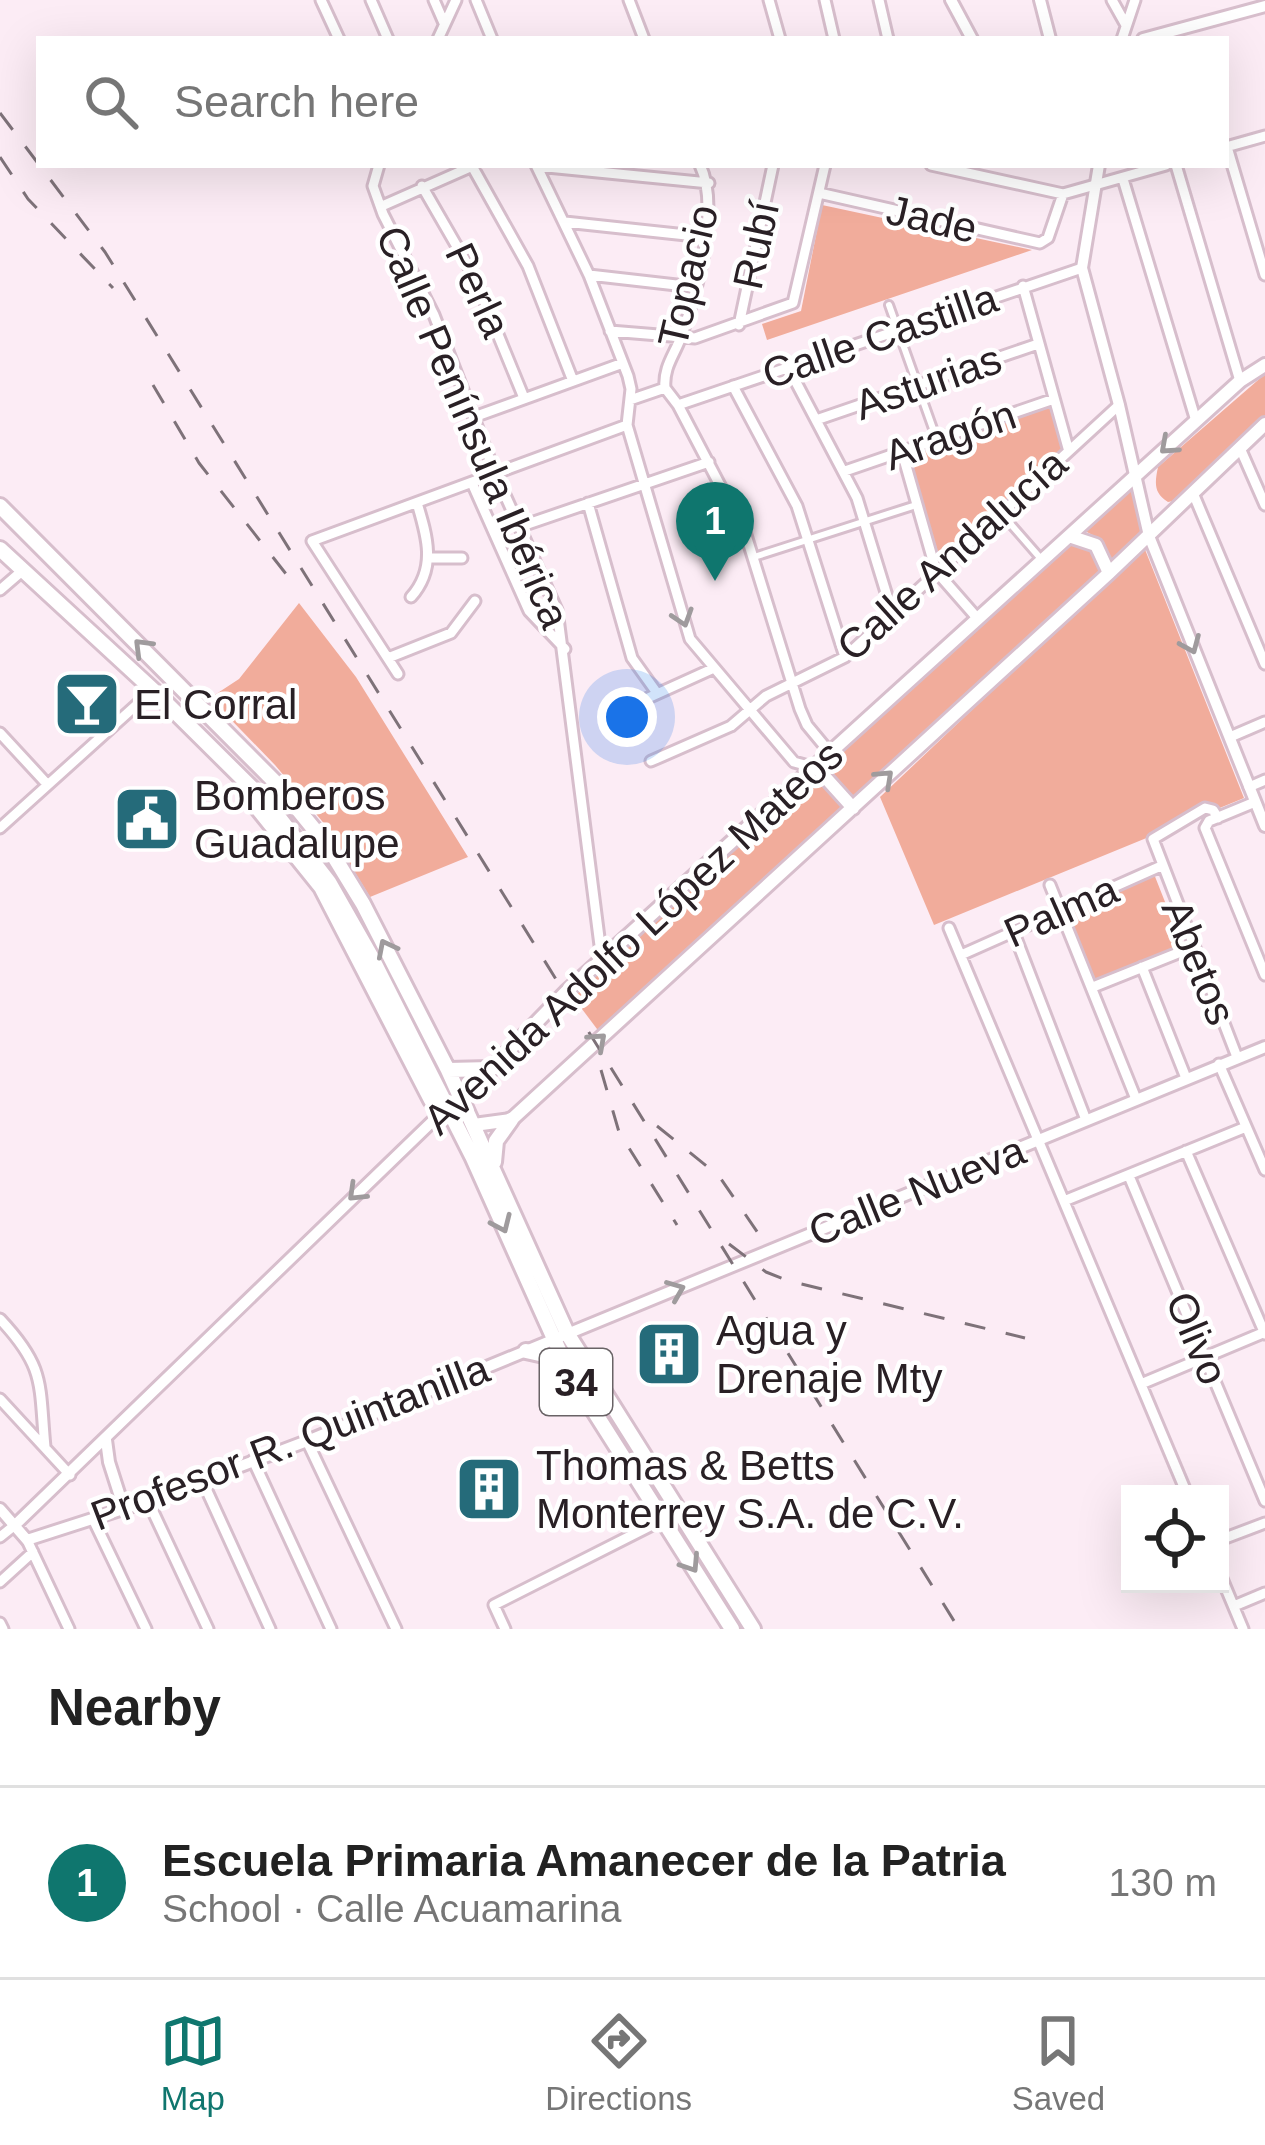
<!DOCTYPE html>
<html lang="en">
<head>
<meta charset="utf-8">
<style>
  body { margin:0; font-family:Helvetica,sans-serif; background:#f2f2f2; color:#222 }
  .controls { position:absolute; right:36px; bottom:36px; display:grid; overflow:hidden; border-radius:0px; box-shadow:0 12px 48px #0002 }
  .controls button { width:108px; height:108px; display:grid; place-items:center; padding:0; border:0; border-bottom:3px solid #e0e0e0; background:#fff; color:#222; font:60px sans-serif }
  .you { position:absolute; left:627px; top:717px; width:42px; height:42px; margin:-30px; border:9px solid #fff; border-radius:50%; background:#1a73e8; box-shadow:0 0 0 18px #1a73e833 }
  .badge { display:grid; place-items:center; width:78px; height:78px; border-radius:50%; background:#0f766e; color:#fff; font-size:39px; font-weight:700 }
  .pin { position:absolute; translate:-50% -99px; filter:drop-shadow(0 3px 6px #0008) }
  .pin::after { content:''; position:absolute; top:63px; width:42px; height:36px; background:inherit; clip-path:polygon(0 0,100% 0,50% 100%) }
  .list { margin:0; padding:0; list-style:none }
  h2 { display:flex; justify-content:space-between; align-items:center; height:156px; margin:0; padding:0 48px; font-size:51px }
  h2 small { font-size:39px; font-weight:400; color:#767676 }
  .list li { display:grid; grid-template-columns:78px 1fr auto; gap:36px; align-items:center; box-sizing:border-box; height:192px; padding:0 48px; border-top:3px solid #e0e0e0 }
  .list b { display:block; font-size:45px; white-space:nowrap }
  .list p { margin:0; font-size:39px; white-space:nowrap; color:#767676 }
  .list em { font-size:39px; font-style:normal; color:#767676 }
  .icon { flex:none; width:66px; height:66px; fill:none; stroke:currentColor; stroke-width:2; stroke-linecap:round; stroke-linejoin:round }
  .map { position:relative; flex:none; width:1265px; height:1629px; overflow:hidden }
  .search { position:absolute; background:#fff; box-shadow:0 12px 48px #0002; left:36px; right:36px; top:36px; height:132px; display:flex; align-items:center; gap:30px; box-sizing:border-box; padding:0 42px; border-radius:0px; color:#767676; font-size:45px }
  .sheet { height:348px; background:#fff }
  nav { display:flex; justify-content:space-around; align-items:center; box-sizing:border-box; height:168px; border-top:3px solid #e0e0e0; background:#fff; font-size:33px; color:#767676 }
  nav a { display:grid; justify-items:center; gap:6px }
  nav .on { color:#0f766e }
  .map>svg:first-child { display:block }
</style>
</head>
<body>
<div class="map">
<svg width="1265" height="1629" viewBox="0 0 1265 1629">
  <rect width="100%" height="100%" fill="#fcecf5"/>
  <path fill="#f1ac9b" d="M822,205L1032,250L767,340L762,324L801,311Z
    M1265,374V419L1178,500L1168,502C1153,493 1155,482 1158,467Z
    M1049,406L1062,449L940,559L908,455Z
    M1134,483L1142,536L1112,566L1102,540L1083,530Z
    M1076,544L1094,549L1101,567L1098,575L855,799L826,766L1066,546Z
    M1144,547L1244,798L934,925L880,797Z
    M299,603L356,677L468,857L370,897L327,827L275,765L210,698L239,679Z
    M819,774L846,807L600,1033L573,997Z
    M1154,874L1182,945L1096,981L1092,979L1067,914L1070,910Z"/>
  <g fill="none" stroke-linecap="round" stroke-linejoin="round">
    <g stroke="#d7becc" stroke-width="12">
      <path id="pedestrian" d="M889,305L937,440
        M1001,513L1042,560
        M754,557L916,505"/>
    </g>
    <g stroke="#d7becc" stroke-width="15">
      <path id="minor" d="M321,0L339,39
        M371,0L388,39
        M434,0L444,23
        M476,0L492,39
        M629,0L644,39
        M769,0L780,39
        M825,0L834,39
        M879,0L888,39
        M1112,0L1126,25
        M438,39L456,0
        M1122,39L1135,0
        M1226,147L1265,136
        M1227,147L1265,275
        M379,165L373,186L383,214L434,315L495,473L557,610L602,961
        M536,165L589,275L628,376L631,389L627,425L690,639L794,762L812,767
        M931,165L1063,194L1166,165
        M1176,165L1240,381
        M472,166L528,266L573,381
        M537,166L709,183
        M1123,179L1196,421
        M422,186L474,276L524,398
        M819,193L1040,243L1048,238L1063,194
        M382,206L475,165
        M565,222L705,237
        M589,275L694,287
        M1023,286L1068,448
        M739,325L773,165
        M610,331L695,338L793,303L825,165
        M788,367L857,498L892,612
        M733,386L797,506L845,657
        M665,388L678,405L746,535L800,709L807,725L831,754
        M665,388C663,366 676,353 682,334C698,289 720,207 700,165
        M630,400L665,388
        M678,405L1082,268
        M474,417L623,363
        M819,419L1038,344
        M1240,448L1265,505
        M902,452L936,571L978,619
        M845,471L1054,399
        M472,483L529,611L565,649
        M1193,493L1265,664
        M588,503L632,658L657,693
        M522,526L709,462
        M429,558H462
        M0,590L22,571
        M411,597C437,568 427,536 417,503
        M388,658L451,633L475,601
        M398,674L312,541L627,425
        M617,712L712,669
        M0,733L47,784
        M1230,737L1265,722
        M651,761L731,726L766,696L845,657L1119,405
        M1249,787L1265,780
        M1255,802L1209,821L1205,828L1265,975
        M1218,818L1213,810L1205,808L1153,839L1237,1057
        M0,828L153,690
        M1050,885L1136,1099
        M949,928L1187,1494
        M1014,933L1086,1120
        M961,955L1161,866
        M1142,967L1186,1078
        M1093,987L1193,947
        M1219,1064L1265,1170
        M1186,1151L1265,1334
        M1129,1176L1265,1501
        M1064,1201L1246,1127
        M0,1319C46,1368 39,1384 45,1447
        M1141,1384L1265,1332
        M0,1399L70,1475
        M307,1441L396,1629
        M253,1460L331,1629
        M202,1480L270,1629
        M148,1501L208,1629
        M93,1519L146,1629
        M0,1537L15,1525
        M27,1540L69,1629
        M1220,1540L1265,1523
        M1220,1574L1243,1629
        M0,1582L33,1552
        M1234,1606L1265,1593
        M0,1623L3,1629
        M505,1629L494,1605L662,1520"/>
    </g>
    <g stroke="#d7becc" stroke-width="16">
      <path id="tertiary" d="M951,0L972,39
        M1040,0L1050,39
        M1143,39L1265,6
        M1099,165L1082,268L1119,405L1149,536L1265,826
        M106,1440L109,1462L124,1509
        M0,1509L27,1540L148,1501L307,1441L1265,1047
        M15,1525L441,1113"/>
    </g>
    <g stroke="#d7becc" stroke-width="18">
      <path id="secondary" d="M1069,536L1096,545L1109,573
        M816,767L853,808
        M442,1112L491,1069L566,992L1240,381L1265,365
        M474,1125L511,1120L1109,573L1265,424"/>
    </g>
    <g stroke="#d7becc" stroke-width="20">
      <path id="primary" d="M0,506L278,785L327,845L363,904L448,1070L567,1333L753,1629
        M0,549L153,690L271,807L329,882L371,956L472,1156L568,1370L732,1629
        M251,800L321,887L431,1100L441,1113L452,1118
        M448,1070L491,1069
        M494,1162L496,1141L511,1120
        M526,1351L544,1355L565,1367"/>
    </g>
    <use href="#pedestrian" stroke="#fff" stroke-width="6"/>
    <use href="#minor" stroke="#fff" stroke-width="9"/>
    <use href="#tertiary" stroke="#fff" stroke-width="10"/>
    <use href="#secondary" stroke="#fff" stroke-width="12"/>
    <use href="#primary" stroke="#fff" stroke-width="14"/>
    <path stroke="#7e7279" stroke-width="3" stroke-dasharray="21 21" stroke-linecap="butt" d="M0,113L105,252L959,1629
      M0,157L28,199L113,288
      M153,385L199,463L290,579
      M601,1070L619,1132L677,1225
      M657,1126L719,1176L758,1233
      M729,1244L766,1272L789,1281L1025,1338"/>
  </g>
  <defs><path id="oneway-chevron" d="M-2-3.5L2.5 0L-2 3.5" fill="none" stroke-width="1.6" stroke-linecap="round" stroke-linejoin="round" transform="scale(3)"/></defs>
  <g stroke="#9f9b9d">
    <use href="#oneway-chevron" transform="translate(1168 446) rotate(138)"/>
    <use href="#oneway-chevron" transform="translate(683 618) rotate(72)"/>
    <use href="#oneway-chevron" transform="translate(1191 645) rotate(67)"/>
    <use href="#oneway-chevron" transform="translate(142 647) rotate(-135)"/>
    <use href="#oneway-chevron" transform="translate(885 778) rotate(-43)"/>
    <use href="#oneway-chevron" transform="translate(386 948) rotate(-117)"/>
    <use href="#oneway-chevron" transform="translate(598 1041) rotate(-42)"/>
    <use href="#oneway-chevron" transform="translate(356 1193) rotate(136)"/>
    <use href="#oneway-chevron" transform="translate(502 1224) rotate(66)"/>
    <use href="#oneway-chevron" transform="translate(676 1290) rotate(-22)"/>
    <use href="#oneway-chevron" transform="translate(691 1564) rotate(57)"/>
  </g>
  <defs>
    <g id="bar-square" transform="scale(3.45)"><rect x="-9" y="-9" width="18" height="18" rx="4" fill="#256b7a" stroke="#fff"/><path d="M-6-5H6L.8 .8V4.5H3.5V6h-7V4.5H-.8V.8Z" fill="#fff"/></g>
    <g id="civic-square" transform="scale(3.45)"><rect x="-9" y="-9" width="18" height="18" rx="4" fill="#256b7a" stroke="#fff"/><path d="M-.6-6.5H3V-4.5H.6V-3L4-1V1h2V6H-6V1h2V-1L-.6-3ZM-1.2 2.5V6h2.4V2.5Z" fill="#fff"/></g>
    <g id="building-square" transform="scale(3.45)"><rect x="-9" y="-9" width="18" height="18" rx="4" fill="#256b7a" stroke="#fff"/><path d="M-4-6H4V6H1V3H-1V6H-4ZM-2.5-4.3h1.7v1.8h-1.7ZM.8-4.3h1.7v1.8H.8ZM-2.5-1h1.7V.8h-1.7ZM.8-1h1.7V.8H.8Z" fill="#fff"/></g>
  </defs>
  <g fill-rule="evenodd">
    <use href="#bar-square" x="87" y="704"/>
    <use href="#civic-square" x="147" y="819"/>
    <use href="#building-square" x="669" y="1354"/>
    <use href="#building-square" x="489" y="1489"/>
  </g>
  <g text-anchor="middle" dominant-baseline="central" stroke-width="9" stroke-linejoin="round" paint-order="stroke">
    <rect fill="#fff" stroke="#696366" stroke-width="3" x="540" y="1349" width="72" height="66" rx="9"/>
    <g font-size="39" font-weight="bold" fill="#292025">
      <text x="576" y="1382">34</text>
    </g>
    <g font-size="42" fill="#292025" stroke="#fff">
      <text transform="translate(932 219) rotate(13)">Jade</text>
      <text transform="translate(756 245) rotate(-78)">Rubí</text>
      <text transform="translate(688 276) rotate(-77)">Topacio</text>
      <text transform="translate(478 290) rotate(65)">Perla</text>
      <text transform="translate(880 336) rotate(-19)">Calle Castilla</text>
      <text transform="translate(928 382) rotate(-19)">Asturias</text>
      <text transform="translate(473 427) rotate(67)">Calle Península Ibérica</text>
      <text transform="translate(950 435) rotate(-19)">Aragón</text>
      <text transform="translate(952 555) rotate(-42)">Calle Andalucía</text>
      <text transform="translate(1061 911) rotate(-24)">Palma</text>
      <text transform="translate(633 937) rotate(-43)">Avenida Adolfo López Mateos</text>
      <text transform="translate(1199 962) rotate(68)">Abetos</text>
      <text transform="translate(917 1191) rotate(-22)">Calle Nueva</text>
      <text transform="translate(1197 1338) rotate(67)">Olivo</text>
      <text transform="translate(290 1442) rotate(-21)">Profesor R. Quintanilla</text>
    </g>
    <g font-size="42" fill="#292025" stroke="#fff" text-anchor="start">
      <text x="134" y="704">El Corral</text>
      <text x="194" y="795">Bomberos<tspan x="194" dy="48">Guadalupe</tspan></text>
      <text x="716" y="1330">Agua y<tspan x="716" dy="48">Drenaje Mty</tspan></text>
      <text x="536" y="1465">Thomas &amp; Betts<tspan x="536" dy="48">Monterrey S.A. de C.V.</tspan></text>
    </g>
  </g>
</svg>
<div class="controls">
<button><svg class="icon" aria-label="locate" viewBox="0 0 24 24"><circle cx="12" cy="12" r="6"/><path d="M12 2v4M12 18v4M2 12h4M18 12h4"/></svg></button>
</div>
<div class="you"></div>
<div class="pin badge" style="left:715px;top:581px">1</div>
<div class="search"><svg class="icon" aria-label="search" viewBox="0 0 24 24"><circle cx="10" cy="10" r="6"/><path d="M15 15l6 6"/></svg>Search here</div>
</div>
<section class="sheet">
<h2>Nearby<small></small></h2>
<ul class="list">
<li><span class="badge">1</span><div><b>Escuela Primaria Amanecer de la Patria</b><p>School · Calle Acuamarina</p></div><em>130 m</em></li>
</ul>
</section>
<nav>
<a class="on"><svg class="icon" aria-label="map" viewBox="0 0 24 24"><path d="M3 6l6-2 6 2 6-2v14l-6 2-6-2-6 2zM9 4v14M15 6v14"/></svg>Map</a>
<a><svg class="icon" aria-label="directions" viewBox="0 0 24 24"><path d="M12 3l9 9-9 9-9-9zM9 14v-3h6M13 9l2 2-2 2"/></svg>Directions</a>
<a><svg class="icon" aria-label="saved" viewBox="0 0 24 24"><path d="M7 4h10v16l-5-4-5 4z"/></svg>Saved</a>
</nav>
</body>
</html>
